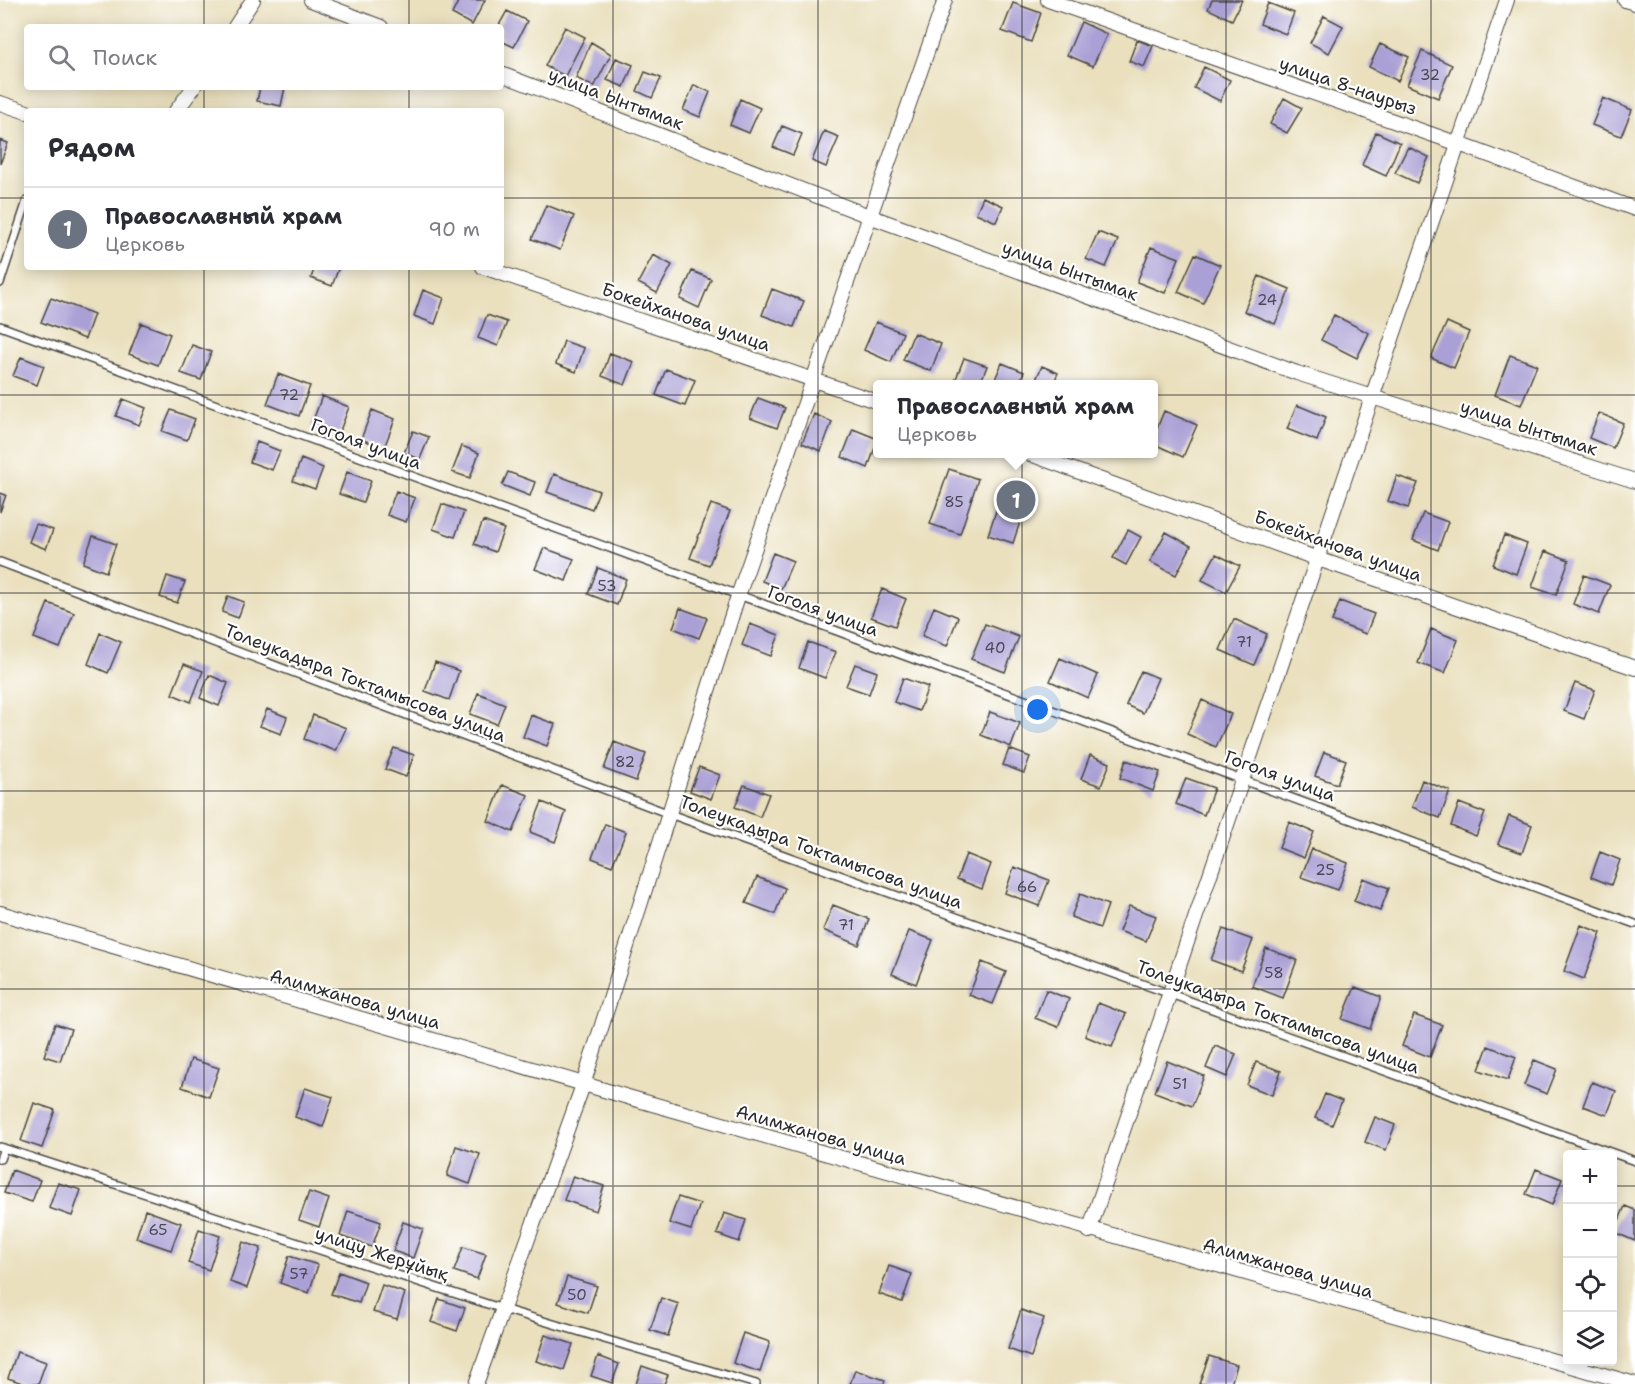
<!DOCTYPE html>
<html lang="ru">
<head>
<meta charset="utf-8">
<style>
  body { margin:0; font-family:"Shantell Sans",sans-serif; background:#f2f2f3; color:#2b2b33 }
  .controls { position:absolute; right:18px; bottom:18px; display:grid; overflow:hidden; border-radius:6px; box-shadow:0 3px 15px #0003 }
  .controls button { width:54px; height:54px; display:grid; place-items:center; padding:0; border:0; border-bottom:2px solid #e1e1e2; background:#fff; color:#2b2b33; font:30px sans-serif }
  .you { position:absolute; left:1038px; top:710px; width:21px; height:21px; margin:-15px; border:4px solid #fff; border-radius:50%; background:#1a73e8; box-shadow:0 0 0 9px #1a73e833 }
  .badge { display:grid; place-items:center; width:39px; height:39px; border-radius:50%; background:#0f766e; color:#fff; font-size:20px; font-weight:700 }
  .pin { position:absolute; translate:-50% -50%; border:3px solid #fff; box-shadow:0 2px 6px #0006 }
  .popup { position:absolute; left:873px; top:380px; width:285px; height:78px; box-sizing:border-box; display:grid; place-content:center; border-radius:6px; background:#fff; filter:drop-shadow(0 2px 4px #0005); font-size:20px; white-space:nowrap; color:#7c7c81 }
  .popup b { font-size:22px; color:#2b2b33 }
  .popup::after { content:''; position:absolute; left:50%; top:100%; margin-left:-12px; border:12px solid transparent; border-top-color:#fff }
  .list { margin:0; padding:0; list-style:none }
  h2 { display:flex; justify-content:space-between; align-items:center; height:78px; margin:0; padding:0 24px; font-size:26px }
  h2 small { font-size:20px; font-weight:400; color:#7c7c81 }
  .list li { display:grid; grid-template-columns:39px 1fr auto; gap:18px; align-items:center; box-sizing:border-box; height:84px; padding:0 24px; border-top:2px solid #e1e1e2 }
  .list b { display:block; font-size:22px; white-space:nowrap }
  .list p { margin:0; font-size:20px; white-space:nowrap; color:#7c7c81 }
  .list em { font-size:20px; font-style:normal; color:#7c7c81 }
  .icon { flex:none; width:33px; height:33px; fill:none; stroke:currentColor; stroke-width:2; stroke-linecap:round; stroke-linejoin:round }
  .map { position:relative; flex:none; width:1635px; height:1384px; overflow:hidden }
  .search { position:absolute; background:#fff; box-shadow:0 3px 15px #0003; left:24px; top:24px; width:480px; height:66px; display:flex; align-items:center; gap:15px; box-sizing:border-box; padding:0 21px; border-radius:6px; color:#7c7c81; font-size:22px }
  .panel { position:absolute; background:#fff; box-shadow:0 3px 15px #0003; left:24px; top:108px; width:480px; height:162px; border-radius:6px }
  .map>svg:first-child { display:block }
</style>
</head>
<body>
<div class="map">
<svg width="1635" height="1384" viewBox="0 0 1635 1384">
  <rect width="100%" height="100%" fill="#fff"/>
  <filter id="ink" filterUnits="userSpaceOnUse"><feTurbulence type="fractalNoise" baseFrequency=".0167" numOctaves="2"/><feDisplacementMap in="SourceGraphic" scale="12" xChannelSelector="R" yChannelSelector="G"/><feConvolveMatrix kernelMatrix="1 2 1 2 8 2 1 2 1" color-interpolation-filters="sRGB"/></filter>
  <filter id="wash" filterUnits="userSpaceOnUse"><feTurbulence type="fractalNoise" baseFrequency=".008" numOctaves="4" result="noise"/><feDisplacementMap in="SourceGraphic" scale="24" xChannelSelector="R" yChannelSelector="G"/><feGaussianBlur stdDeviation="1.35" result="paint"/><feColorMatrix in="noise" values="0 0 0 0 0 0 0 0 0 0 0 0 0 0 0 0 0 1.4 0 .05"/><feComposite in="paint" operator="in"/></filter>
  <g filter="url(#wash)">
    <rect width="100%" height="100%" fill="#eae0be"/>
    <g id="blocks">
      <path fill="#aba0d5" d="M459,0H485L472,25L452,14Z
        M1212,0H1242L1232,20L1208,9Z
        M1013,3L1041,13L1031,42L1002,31Z
        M1268,3L1294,13L1286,34L1260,24Z
        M507,11L527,21L514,47L501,41V27H498Z
        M1324,16L1343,26L1329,53L1310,43Z
        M1081,22L1107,34L1093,66L1067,55Z
        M565,27L585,37L565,76L545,66Z
        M1137,40L1153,46L1144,67L1129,61Z
        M591,42L611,54L594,87L576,78Z
        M1380,44L1409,57L1398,81L1369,67Z
        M1422,51L1452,65L1438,98L1407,85Z
        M616,58L633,65L624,87L607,80Z
        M1204,67L1230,80L1220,101L1194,88Z
        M645,72L661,78L652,98L637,91Z
        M694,85L710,92L700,117L683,110Z
        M260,87H285L281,106L257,101Z
        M1284,98L1302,108L1287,133L1270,124Z
        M1603,98L1632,110L1621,136L1592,125Z
        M740,99L760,108L749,133L730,125Z
        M782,126L802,134L793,155L773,147Z
        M824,131L839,137L826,167L812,161Z
        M1376,132L1400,143L1386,176L1362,165Z
        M0,140L8,143L0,164Z
        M1408,147L1429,157L1417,183L1395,173Z
        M983,197L1003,206L996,222L976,213Z
        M546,205L574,216L560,250L532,239Z
        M1098,232L1118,240L1106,267L1086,259Z
        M1151,247L1179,258L1165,293L1137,282Z
        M1195,254L1220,265L1203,303L1178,292Z
        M653,255L672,265L657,293L638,283Z
        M315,267H339L332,286L311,278Z
        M692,271L711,279L699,308L680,299Z
        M1259,276L1290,289L1275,324L1244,311Z
        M772,289L804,301L794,327L762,315Z
        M423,290L444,298L435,324L414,316Z
        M51,298L94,314L85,339L41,322Z
        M487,315L507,322L498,346L478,338Z
        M1334,315L1369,333L1357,358L1321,340Z
        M876,322L903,333L891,362L864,350Z
        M1447,322L1469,332L1454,368L1431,358Z
        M141,323L170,334L158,365L129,354Z
        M914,333L941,344L931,371L903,360Z
        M564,341L584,348L576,372L556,364Z
        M192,345L211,352L201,380L181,373Z
        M610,353L634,362L625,385L602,376Z
        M1510,355L1537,365L1521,405L1495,395Z
        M21,357L44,366L37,385L13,376Z
        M964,358L987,366L980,384H954Z
        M1002,363L1024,372L1019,384H993Z
        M1042,366L1058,373L1053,384H1034Z
        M666,369L695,380L685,406L656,395Z
        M278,374L310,386L299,416L267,404Z
        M322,396L349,407L338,436L311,426Z
        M758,398L785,408L777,428L750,418Z
        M123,399L146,408L139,425L116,416Z
        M1297,405L1326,417L1317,441L1287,429Z
        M171,410L195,419L187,440L162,431Z
        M372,410L395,419L384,448L361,439Z
        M1164,411L1197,425L1183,457L1154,444V436Z
        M1599,413L1623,423L1613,448L1589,438Z
        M814,414L832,422L821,451L802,443Z
        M853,429L878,439L868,468L842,457Z
        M413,431L429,437L420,459L404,453Z
        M257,442L280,451L272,470L250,462Z
        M462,446L479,453L470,478L452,472Z
        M301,459L323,468L315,489L293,481Z
        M949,469L978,479L960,534L930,524Z
        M347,472L371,481L363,502L339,494Z
        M508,472L535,482L530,496L502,485Z
        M554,474L599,491L592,509L547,492Z
        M1397,476L1418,483L1408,508L1388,501Z
        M1004,487L1029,495L1013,543L988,535Z
        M396,491L415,498L406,522L387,515Z
        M0,493L6,495L0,512Z
        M442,504L464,512L455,537L433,529Z
        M711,504L730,511L709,565L690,558Z
        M1423,513L1448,522L1438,550L1413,540Z
        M483,521L504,529L495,552L474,544Z
        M36,524L53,530L46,549L29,542Z
        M1128,530L1141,537L1126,565L1113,558Z
        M1166,532L1191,546L1176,575L1150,562Z
        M1504,535L1527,544L1516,574L1493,565Z
        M93,536L116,544L106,572L83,563Z
        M544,548L574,559L566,581L535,569Z
        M1545,551L1569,560L1556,595L1532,587Z
        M773,553L793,561L781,589L762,581Z
        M1216,554L1240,566L1226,592L1202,580Z
        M598,568L626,579L617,605L588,594Z
        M1584,575L1610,585L1599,614L1573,604Z
        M167,576L185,582L177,603L160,597Z
        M882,589L906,599L895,626L871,617Z
        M228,596L244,602L238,618L222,612Z
        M1340,601L1374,614L1366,634L1332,621Z
        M48,603L74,613L60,648L34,638Z
        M934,607L958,617L947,646L922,636Z
        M680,608L707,618L699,638L673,628Z
        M1234,619L1267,634L1254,665L1220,650Z
        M750,624L779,635L771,656L742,645Z
        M985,624L1019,637L1005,672L971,659Z
        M1431,629L1458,640L1445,673L1418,663Z
        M100,633L121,642L108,673L88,664Z
        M808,642L836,652L825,678L799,668Z
        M1060,658L1098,675L1088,698L1050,681Z
        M435,662L459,671L449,700L425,691Z
        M184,664L203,671L191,702L172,694Z
        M855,664L877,672L869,694L846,686Z
        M1141,671L1158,678L1143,713L1126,705Z
        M209,675L228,683L219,706L200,698Z
        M903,678L928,687L919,711L894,702Z
        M1575,683L1595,690L1584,719L1564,711Z
        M478,693L505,704L497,724L470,714Z
        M1202,700L1231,714L1216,747L1187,734Z
        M267,709L287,717L281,734L260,726Z
        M990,712L1020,723L1011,747L981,735Z
        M313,715L346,728L336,751L304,739Z
        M531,715L555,724L547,746L523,737Z
        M614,742L646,754L636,781L604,769Z
        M394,748L414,755L406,777L385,769Z
        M1009,749L1030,757L1024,773L1003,765Z
        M1324,752L1346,760L1337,784L1315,776Z
        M1090,755L1110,763L1101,786L1081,779Z
        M1126,760L1160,772L1153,791L1120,778Z
        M699,767L720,775L711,799L690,791Z
        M1186,778L1214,788L1204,815L1176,804Z
        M1422,780L1450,791L1440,818L1412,807Z
        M502,785L528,795L513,832L488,821Z
        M744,785L769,794L760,817L735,807Z
        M542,802L566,812L555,842L530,832Z
        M1459,803L1485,813L1476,836L1451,826Z
        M1509,816L1532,825L1522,853L1498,844Z
        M1289,822L1314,832L1304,858L1279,848Z
        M605,824L626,832L612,866L592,858Z
        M1312,849L1348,863L1338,890L1301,877Z
        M1600,852L1620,860L1611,885L1591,877Z
        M966,854L991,864L982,889L957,879Z
        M1014,867L1049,880L1039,906L1005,893Z
        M757,877L785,888L775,914L746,903Z
        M1363,878L1389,888L1380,911L1354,901Z
        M1080,894L1108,905L1100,928L1071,917Z
        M833,905L869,919L859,945L823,930Z
        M1129,906L1156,916L1146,941L1119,931Z
        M1581,925L1601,933L1584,979L1564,971Z
        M1223,929L1253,940L1241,971L1211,960Z
        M909,931L933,940L916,984L892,974Z
        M1266,948L1297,960L1283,998L1252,986Z
        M982,962L1006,972L993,1004L969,995Z
        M1355,987L1381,997L1370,1029L1342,1019Z
        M1046,990L1069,999L1058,1027L1035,1018Z
        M1098,1003L1126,1014L1112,1047L1085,1036Z
        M1414,1015L1442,1025L1430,1057L1402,1046Z
        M55,1024L71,1029L60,1061L44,1056Z
        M1215,1046L1236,1054L1227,1077L1206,1068Z
        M1488,1046L1516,1057L1508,1080L1479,1070Z
        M191,1059L219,1068L209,1097L182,1087Z
        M1534,1060L1557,1069L1547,1094L1524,1085Z
        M1167,1061L1204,1076L1192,1106L1155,1092Z
        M1256,1062L1281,1071L1272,1095L1247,1085Z
        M1592,1082L1616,1091L1607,1115L1583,1106Z
        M305,1088L333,1097L323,1127L295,1117Z
        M1325,1094L1342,1101L1332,1125L1315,1118Z
        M34,1103L55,1110L42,1148L21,1141Z
        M1375,1117L1395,1125L1386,1150L1365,1142Z
        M456,1146L480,1154L470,1184L447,1176Z
        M1536,1169L1562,1179L1552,1205L1526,1194Z
        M12,1170L40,1180L32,1202L4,1193Z
        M573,1176L604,1186L596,1211L564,1200Z
        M58,1183L81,1190L72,1216L49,1208Z
        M309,1192L329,1199L319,1227L299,1220Z
        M678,1197L700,1204L691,1230L669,1223Z
        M1625,1206L1635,1210V1241L1614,1232Z
        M145,1210L181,1223L171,1250L136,1238Z
        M348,1211L381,1222L372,1247L340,1236Z
        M724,1213L746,1220L739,1242L717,1234Z
        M403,1222L423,1229L413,1258L393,1251Z
        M199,1229L220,1236L209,1270L188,1263Z
        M243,1242L261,1248L247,1288L230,1282Z
        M463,1247L486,1254L477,1279L454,1271Z
        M289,1256L318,1265L309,1293L280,1283Z
        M889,1266L912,1274L902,1302L879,1294Z
        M339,1272L366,1282L359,1303L331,1294Z
        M567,1277L597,1286L588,1313L558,1303Z
        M382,1285L405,1293L397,1319L373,1312Z
        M661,1298L679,1304L668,1336L650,1330Z
        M439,1299L465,1308L457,1331L431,1322Z
        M1021,1310L1044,1318L1031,1357L1008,1349Z
        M743,1333L770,1342L760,1372L733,1363Z
        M545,1335L573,1344L564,1370L536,1361Z
        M17,1352L46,1362L38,1384H25L8,1378Z
        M598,1356L619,1364L612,1383L591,1376Z
        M1209,1356L1237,1365L1231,1384H1199Z
        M642,1366L668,1375L664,1384H636Z
        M855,1370L885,1380L884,1384H850Z"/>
    </g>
  </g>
  <g filter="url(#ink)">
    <use href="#blocks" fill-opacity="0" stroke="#484641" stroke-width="1.5"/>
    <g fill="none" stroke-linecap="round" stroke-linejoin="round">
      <g stroke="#484641" stroke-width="10">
        <path id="service" d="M0,283L27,201
          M0,326C545,526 1091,721 1635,924
          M0,562L667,813L1635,1161
          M0,1147L503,1309L756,1384
          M0,1159L4,1148"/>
      </g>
      <g stroke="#484641" stroke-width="16">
        <path id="minor" d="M311,0L381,27
          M1048,0L1459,144L1635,209
          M1625,0L1635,3
          M235,27L253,0
          M501,74L869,216L1297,373L1635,481
          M0,103L27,112
          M176,111L194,87
          M483,267L878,402
          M1030,454L1318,559L1635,668
          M0,913C544,1074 1088,1231 1635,1384
          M1089,1231L1507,0
          M476,1384L583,1085L738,596L945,0"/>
      </g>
      <use href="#service" stroke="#fff" stroke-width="7"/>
      <use href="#minor" stroke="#fff" stroke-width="14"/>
    </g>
  </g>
  <path fill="none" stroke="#2b2b2b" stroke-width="1.5" stroke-opacity="0.55" d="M204,0V27M409,0V27M613,0V1384M818,0V1384M1022,0V1384M1226,0V1384M1431,0V1384M204,87V111M409,87V111M0,198H27M501,198H1635M204,267V1384M409,267V1384M0,395H1635M0,593H1635M0,791H1635M0,989H1635M0,1186H1568M1612,1186H1635"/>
  <g text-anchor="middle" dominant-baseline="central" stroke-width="4.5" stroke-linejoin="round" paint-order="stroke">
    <g font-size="15" fill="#4b4856">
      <text x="1430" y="75">32</text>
      <text x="1267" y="300">24</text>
      <text x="289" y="395">72</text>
      <text x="954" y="502">85</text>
      <text x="607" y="586">53</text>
      <text x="1244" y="642">71</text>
      <text x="995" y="648">40</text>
      <text x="625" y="762">82</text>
      <text x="1325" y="870">25</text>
      <text x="1027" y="887">66</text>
      <text x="846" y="925">71</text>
      <text x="1274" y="973">58</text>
      <text x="1180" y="1084">51</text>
      <text x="158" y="1230">65</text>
      <text x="299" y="1274">57</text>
      <text x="577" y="1295">50</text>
    </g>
    <g font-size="18" fill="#2b2b2b" stroke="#fff">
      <text transform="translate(1348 86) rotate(19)">улица 8-наурыз</text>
      <text transform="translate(616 99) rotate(21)">улица Ынтымак</text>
      <text transform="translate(1070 271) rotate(20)">улица Ынтымак</text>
      <text transform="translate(686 317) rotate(19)">Бокейханова улица</text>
      <text transform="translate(1529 428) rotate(18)">улица Ынтымак</text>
      <text transform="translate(366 444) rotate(20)">Гоголя улица</text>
      <text transform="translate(1338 546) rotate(20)">Бокейханова улица</text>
      <text transform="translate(823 611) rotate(20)">Гоголя улица</text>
      <text transform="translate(365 683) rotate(21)">Толеукадыра Токтамысова улица</text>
      <text transform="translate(1280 776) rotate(20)">Гоголя улица</text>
      <text transform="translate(821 852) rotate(20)">Толеукадыра Токтамысова улица</text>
      <text transform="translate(355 999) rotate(16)">Алимжанова улица</text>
      <text transform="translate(1278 1017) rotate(20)">Толеукадыра Токтамысова улица</text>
      <text transform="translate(821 1135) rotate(16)">Алимжанова улица</text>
      <text transform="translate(382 1254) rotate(18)">улицу Жерұйық</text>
      <text transform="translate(1288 1268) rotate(16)">Алимжанова улица</text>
    </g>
  </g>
</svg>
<div class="controls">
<button>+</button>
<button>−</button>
<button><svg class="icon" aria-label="locate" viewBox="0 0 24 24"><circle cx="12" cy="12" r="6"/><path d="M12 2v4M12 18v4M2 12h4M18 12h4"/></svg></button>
<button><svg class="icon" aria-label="layers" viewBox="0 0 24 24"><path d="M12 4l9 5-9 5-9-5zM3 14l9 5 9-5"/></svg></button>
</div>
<div class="you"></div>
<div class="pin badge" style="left:1016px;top:500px;background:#6b7280">1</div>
<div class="popup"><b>Православный храм</b>Церковь</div>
<div class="search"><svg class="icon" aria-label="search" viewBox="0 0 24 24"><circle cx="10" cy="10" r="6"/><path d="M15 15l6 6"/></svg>Поиск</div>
<section class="panel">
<h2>Рядом<small></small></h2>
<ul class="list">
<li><span class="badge" style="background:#6b7280">1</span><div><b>Православный храм</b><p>Церковь</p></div><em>90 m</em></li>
</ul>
</section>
</div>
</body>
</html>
